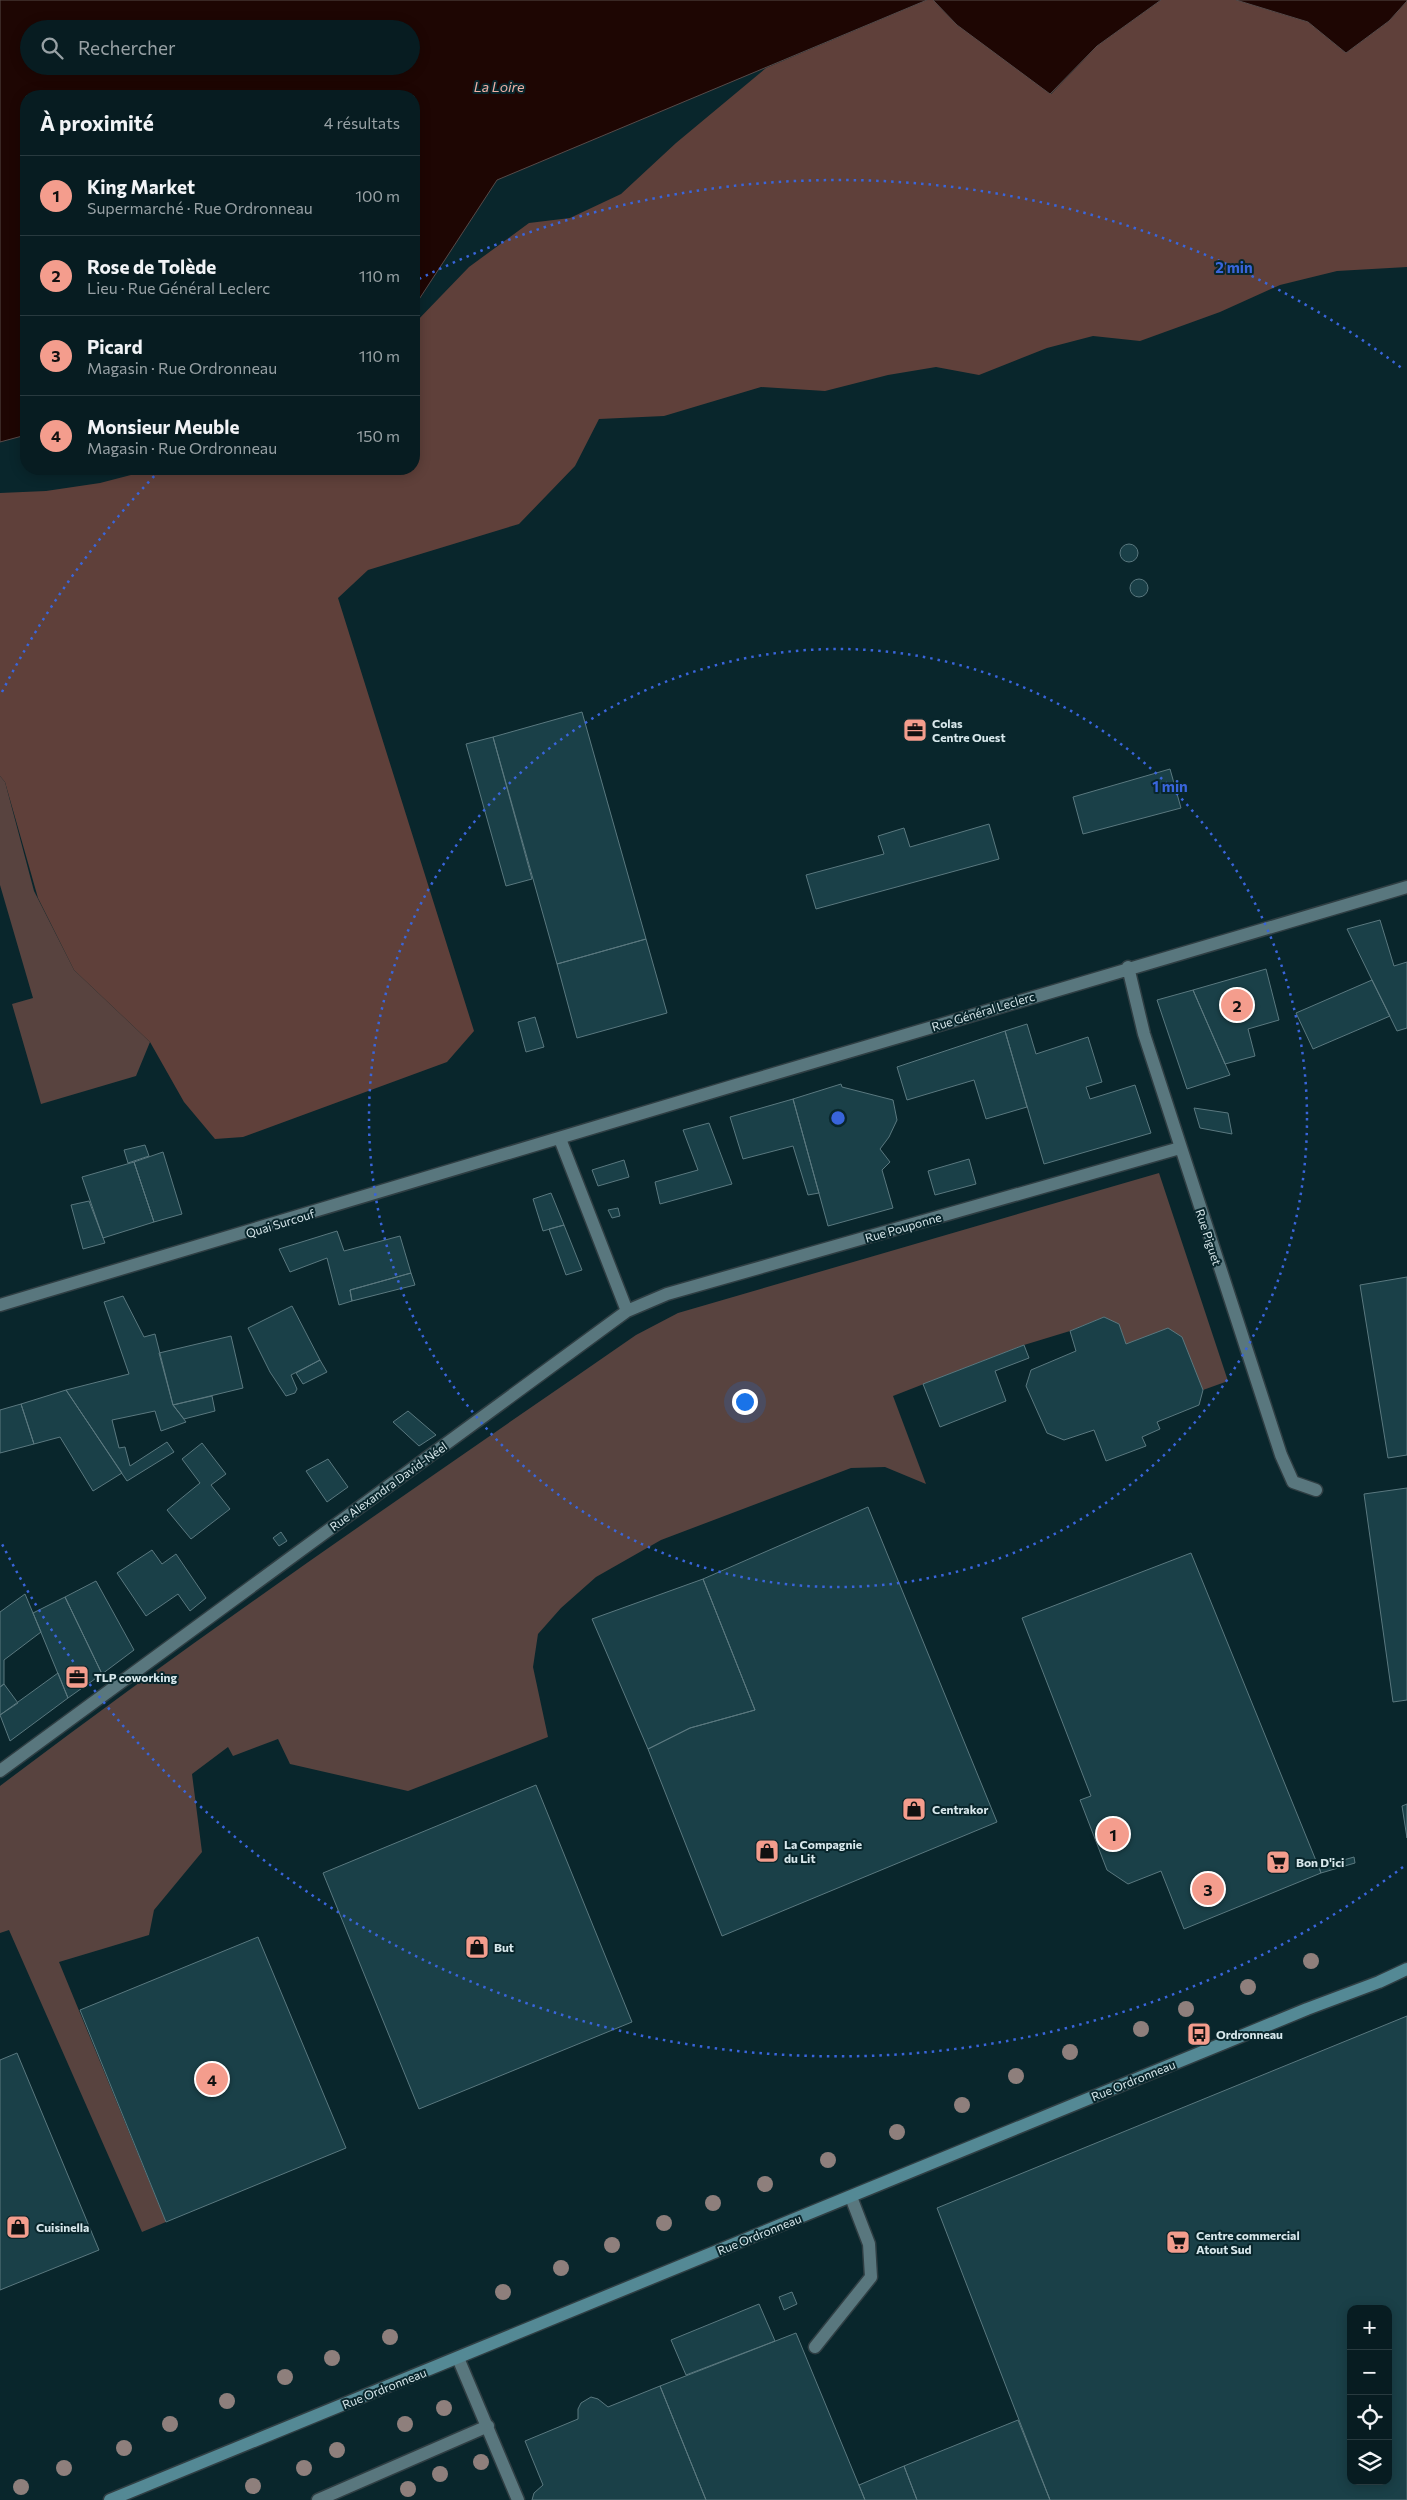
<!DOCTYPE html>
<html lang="fr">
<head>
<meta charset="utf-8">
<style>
  body { margin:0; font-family:Commissioner,sans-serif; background:#10252a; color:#f1f3f6 }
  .controls { position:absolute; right:15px; bottom:15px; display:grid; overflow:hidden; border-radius:10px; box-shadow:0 2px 12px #0003 }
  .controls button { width:45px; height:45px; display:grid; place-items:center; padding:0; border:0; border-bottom:1px solid #283a3f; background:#071c21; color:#f1f3f6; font:25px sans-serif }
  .you { position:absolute; left:744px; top:1401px; width:18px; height:18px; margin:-12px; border:4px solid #fff; border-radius:50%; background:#1a73e8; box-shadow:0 0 0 8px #1a73e833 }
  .badge { display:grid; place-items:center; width:32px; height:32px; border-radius:50%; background:#f49d8d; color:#111; font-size:16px; font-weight:700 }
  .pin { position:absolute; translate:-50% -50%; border:2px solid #fff; box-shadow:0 1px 5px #0006 }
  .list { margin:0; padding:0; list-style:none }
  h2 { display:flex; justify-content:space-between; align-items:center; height:65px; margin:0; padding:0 20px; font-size:21px }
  h2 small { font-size:16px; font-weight:400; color:#98a1a5 }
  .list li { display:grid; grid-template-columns:32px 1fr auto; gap:15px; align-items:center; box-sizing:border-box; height:80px; padding:0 20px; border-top:1px solid #283a3f }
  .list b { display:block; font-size:19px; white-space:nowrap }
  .list p { margin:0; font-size:16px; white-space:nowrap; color:#98a1a5 }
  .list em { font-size:16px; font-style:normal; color:#98a1a5 }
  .icon { flex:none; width:28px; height:28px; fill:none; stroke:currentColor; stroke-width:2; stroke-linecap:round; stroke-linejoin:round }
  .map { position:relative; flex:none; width:1407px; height:2500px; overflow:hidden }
  .search { position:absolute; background:#071c21; box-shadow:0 2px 12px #0003; left:20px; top:20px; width:400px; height:55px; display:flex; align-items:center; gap:12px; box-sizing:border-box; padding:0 18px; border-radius:28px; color:#98a1a5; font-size:19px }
  .panel { position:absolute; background:#071c21; box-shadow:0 2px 12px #0003; left:20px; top:90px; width:400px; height:385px; border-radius:20px }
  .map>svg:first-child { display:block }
</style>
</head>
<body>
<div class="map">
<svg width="1407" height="2500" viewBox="0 0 1407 2500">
  <rect width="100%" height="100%" fill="#09262c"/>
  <path fill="#58433f" d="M0,776L5,782L34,891L74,970L150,1042L136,1076L41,1104L12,1004L33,998L0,885Z
    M1159,1173L1228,1381L1203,1390L1126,1344L1119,1325L1104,1317L1070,1331L1024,1345L893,1396L926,1484L885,1467L851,1468L661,1540L596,1577L561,1608L538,1634L533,1667L548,1737L408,1791L290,1764L278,1739L233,1756L228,1747L192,1774L202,1852L154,1910L149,1935L59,1962L166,2222L142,2232L9,1930L0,1933V1786C207,1629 422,1483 636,1335L678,1313Z"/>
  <path fill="#5f403a" d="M927,0H933L957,25L1006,57L1051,94L1097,46L1161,0H1236L1308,22L1346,53L1389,21L1407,1V267L1337,271L1280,285L1220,312L1140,341L1093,336L1047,348L979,375L936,367L888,375L825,391L761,387L664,416L599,419L575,466L519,524L368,570L338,598L474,1031L447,1062L243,1137L215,1139L184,1102L150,1042L74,970L38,898L5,782L0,776V493L46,491L100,483L154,469H414V324L469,267L529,223L570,218L621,194L676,143L766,68Z"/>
  <path fill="#1e0603" stroke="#564a49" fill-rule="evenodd" d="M0,0H927L497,180L414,307V96H26V435L0,442ZM29,29H411V66H29Z
    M933,0H1161L1097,46L1050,94L957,25Z
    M1236,0H1407V1L1389,21L1346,53L1308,22Z"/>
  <path fill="#1a4048" stroke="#5a787f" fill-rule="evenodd" d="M1120 553a9 9 0 1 1 18 0a9 9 0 1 1-18 0Z
    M1130 588a9 9 0 1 1 18 0a9 9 0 1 1-18 0Z
    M582,712L646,939L557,964L493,737Z
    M493,737L532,879L506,886L466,744Z
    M1170,769L1181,808L1083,834L1073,797Z
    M989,824L999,859L816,909L806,875L884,854L878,836L904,828L910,847Z
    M1380,920L1394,966L1407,962V1028L1397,1031L1347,929Z
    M646,939L667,1013L577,1038L557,964Z
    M1266,969L1279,1020L1248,1029L1255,1056L1225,1064L1193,990Z
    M1372,980L1390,1016L1313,1049L1296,1013Z
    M1193,990L1230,1075L1187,1089L1157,1000Z
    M535,1017L544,1047L526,1052L518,1022Z
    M1027,1024L1036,1054L1088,1037L1102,1082L1086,1087L1090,1099L1135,1085L1151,1133L1044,1164L1005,1031Z
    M1005,1031L1027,1107L986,1119L974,1080L907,1100L897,1067Z
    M841,1084L842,1087L893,1100L897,1120L889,1137L880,1149L890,1162L882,1170L893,1208L828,1226L793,1099Z
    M793,1099L817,1186L819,1193L808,1195L793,1146L743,1159L730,1117Z
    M1194,1108L1228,1113L1232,1134L1200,1128Z
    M709,1123L732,1184L660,1204L655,1182L698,1170L683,1130Z
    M145,1145L149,1156L128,1163L124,1150Z
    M163,1152L182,1214L154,1222L134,1162Z
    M969,1159L976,1184L935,1195L928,1171Z
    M624,1160L629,1177L598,1186L592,1170Z
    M134,1162L154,1222L103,1238L82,1177Z
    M551,1193L564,1225L543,1231L533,1199Z
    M89,1201L105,1243L83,1249L71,1205Z
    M618,1208L620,1216L612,1218L608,1210Z
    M564,1225L582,1270L566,1275L549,1229Z
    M337,1231L344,1251L400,1236L411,1273L350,1290L352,1301L339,1305L327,1258L290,1272L279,1249Z
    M411,1273L415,1285L352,1301L350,1290Z
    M1407,1277V1455L1388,1458L1360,1285Z
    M123,1296L144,1337L155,1334L173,1405L186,1422L161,1431L155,1411L112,1420L119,1448L125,1447L130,1466L167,1442L174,1452L127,1481L66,1390L129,1374L104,1302Z
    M292,1306L320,1360L291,1375L297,1389L295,1393L286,1396L270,1372L248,1328Z
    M1104,1317L1119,1324L1126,1344L1168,1328L1182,1337L1203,1390L1199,1405L1157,1422L1160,1429L1142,1437L1146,1446L1106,1461L1094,1430L1064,1440L1047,1433L1026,1386L1031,1370L1076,1351L1070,1331Z
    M231,1336L243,1388L173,1405L159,1353Z
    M1024,1345L1029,1358L995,1371L1006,1401L940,1427L923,1384Z
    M320,1360L327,1372L303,1384L296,1373Z
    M66,1390L122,1473L93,1491L60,1437L34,1444L21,1404Z
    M212,1396L215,1411L184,1419L173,1405Z
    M21,1404L34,1444L0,1453V1410Z
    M408,1411L436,1435L419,1446L393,1422Z
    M202,1443L226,1474L211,1485L230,1509L191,1539L167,1510L200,1483L182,1459Z
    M328,1459L348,1487L327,1502L306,1471Z
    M1407,1488V1700L1393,1702L1364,1494Z
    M868,1507L997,1822L722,1936L648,1749L690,1728L755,1710L703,1579Z
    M281,1532L287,1541L279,1546L273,1538Z
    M152,1550L162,1564L176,1554L206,1598L190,1611L178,1594L146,1616L117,1573Z
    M1191,1553L1321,1873L1184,1929L1161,1871L1128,1884L1107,1870L1080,1800L1091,1796L1022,1618Z
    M703,1579L755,1710L690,1728L648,1749L592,1619Z
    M96,1581L134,1650L102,1674L65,1597Z
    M25,1594L41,1632L4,1660V1684L0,1687V1612Z
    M65,1597L102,1674L68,1698L33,1613Z
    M58,1673L68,1698L10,1741L0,1715Z
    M4,1684L18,1703L0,1715V1687Z
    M536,1785L632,2022L419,2109L323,1873Z
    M1407,1804V1838L1402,1806Z
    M1354,1857L1355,1863L1321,1873L1319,1867Z
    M258,1937L346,2148L166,2222L80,2010Z
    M1407,2016V2500H1050L937,2208ZM1351,2309H1388V2481H1351Z
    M17,2053L99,2250L0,2290V2060Z
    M792,2292L797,2304L784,2310L779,2297Z
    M759,2304L775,2341L686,2375L671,2340Z
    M796,2333L865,2500H706L660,2386Z
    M660,2386L706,2500H532L534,2493L543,2485L525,2441L578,2419V2409L581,2403L591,2397L598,2399L608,2407Z
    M1018,2420L1050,2500H917L904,2466Z
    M904,2466L917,2500H865L859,2485Z"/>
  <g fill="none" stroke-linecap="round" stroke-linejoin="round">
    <g stroke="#2f3e43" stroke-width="15">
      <path id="lane" d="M815,2347L871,2277L869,2244L851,2197
        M458,2358L518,2500
        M318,2500L488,2426"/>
    </g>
    <g stroke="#2f3e43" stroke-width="15">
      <path id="street" d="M1128,967L1144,1034L1281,1455L1293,1482L1316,1490
        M560,1139L627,1311
        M0,1305C469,1167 937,1022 1407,887
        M0,1771L627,1311L667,1294L1180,1148"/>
    </g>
    <g stroke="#2f3e43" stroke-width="15">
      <path id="secondary" d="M110,2500L1307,2009L1379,1982L1407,1969"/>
    </g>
    <use href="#lane" stroke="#59777e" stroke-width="12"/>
    <use href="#street" stroke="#59777e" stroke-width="12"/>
    <use href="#secondary" stroke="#548995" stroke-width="12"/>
  </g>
  <g fill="#8e7f7c">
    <circle cx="1311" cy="1961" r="8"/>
    <circle cx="1248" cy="1987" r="8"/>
    <circle cx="1186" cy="2009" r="8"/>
    <circle cx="1141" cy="2029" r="8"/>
    <circle cx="1070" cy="2052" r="8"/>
    <circle cx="1016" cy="2076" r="8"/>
    <circle cx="962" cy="2105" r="8"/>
    <circle cx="897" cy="2132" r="8"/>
    <circle cx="828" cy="2160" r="8"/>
    <circle cx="765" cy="2184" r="8"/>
    <circle cx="713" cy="2203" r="8"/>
    <circle cx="664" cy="2223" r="8"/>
    <circle cx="612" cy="2245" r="8"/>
    <circle cx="561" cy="2268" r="8"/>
    <circle cx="503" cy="2292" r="8"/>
    <circle cx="390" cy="2337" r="8"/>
    <circle cx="332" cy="2358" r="8"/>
    <circle cx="285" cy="2377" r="8"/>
    <circle cx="227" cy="2401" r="8"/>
    <circle cx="444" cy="2408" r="8"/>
    <circle cx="170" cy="2424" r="8"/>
    <circle cx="405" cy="2424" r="8"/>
    <circle cx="124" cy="2448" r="8"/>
    <circle cx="337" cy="2450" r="8"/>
    <circle cx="481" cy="2462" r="8"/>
    <circle cx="64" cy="2468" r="8"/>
    <circle cx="304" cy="2468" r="8"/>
    <circle cx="440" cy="2474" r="8"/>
    <circle cx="253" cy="2486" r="8"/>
    <circle cx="21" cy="2487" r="8"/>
    <circle cx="408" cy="2489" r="8"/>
  </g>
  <g fill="none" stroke="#3965db" stroke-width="2.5" stroke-dasharray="2.5 5">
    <circle cx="838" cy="1118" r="469"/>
    <path d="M1403 1867A938 938 0 0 1 2 1544M2 692A938 938 0 0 1 158 472M419 279A938 938 0 0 1 1403 369"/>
  </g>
  <defs>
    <g id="office-square" transform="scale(1.25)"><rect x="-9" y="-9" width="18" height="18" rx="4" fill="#f49d8d" stroke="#09262c"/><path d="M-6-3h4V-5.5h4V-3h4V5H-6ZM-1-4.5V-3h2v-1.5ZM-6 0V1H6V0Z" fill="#111"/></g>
    <g id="shop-square" transform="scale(1.25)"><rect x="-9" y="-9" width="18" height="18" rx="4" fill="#f49d8d" stroke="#09262c"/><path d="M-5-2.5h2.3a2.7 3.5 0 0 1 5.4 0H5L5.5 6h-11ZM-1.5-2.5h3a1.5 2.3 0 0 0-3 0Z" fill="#111"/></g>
    <g id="supermarket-square" transform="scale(1.25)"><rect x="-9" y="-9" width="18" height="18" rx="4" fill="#f49d8d" stroke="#09262c"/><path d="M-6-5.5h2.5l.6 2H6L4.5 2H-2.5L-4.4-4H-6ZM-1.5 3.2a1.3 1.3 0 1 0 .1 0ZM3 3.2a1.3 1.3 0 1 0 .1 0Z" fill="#111"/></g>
    <g id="bus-square" transform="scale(1.25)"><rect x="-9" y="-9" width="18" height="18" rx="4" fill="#f49d8d" stroke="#09262c"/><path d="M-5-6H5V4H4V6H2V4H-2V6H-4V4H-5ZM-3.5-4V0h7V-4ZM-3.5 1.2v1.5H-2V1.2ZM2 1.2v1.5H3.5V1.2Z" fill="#111"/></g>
  </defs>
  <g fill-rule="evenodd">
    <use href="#office-square" x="915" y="730"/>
    <use href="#office-square" x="77" y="1677"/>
    <use href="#shop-square" x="914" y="1809"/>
    <use href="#shop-square" x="767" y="1851"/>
    <use href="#supermarket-square" x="1278" y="1862"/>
    <use href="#shop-square" x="477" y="1947"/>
    <use href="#bus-square" x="1199" y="2034"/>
    <use href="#shop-square" x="18" y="2227"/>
    <use href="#supermarket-square" x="1178" y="2242"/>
  </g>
  <g text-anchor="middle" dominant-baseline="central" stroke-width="4" stroke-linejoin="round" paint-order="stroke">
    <g font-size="12" font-weight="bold" fill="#d7e7eb" stroke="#09262c" text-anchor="start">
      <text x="932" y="723">Colas<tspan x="932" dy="14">Centre Ouest</tspan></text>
      <text x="94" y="1677">TLP coworking</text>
      <text x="932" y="1809">Centrakor</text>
      <text x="784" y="1844">La Compagnie<tspan x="784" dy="14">du Lit</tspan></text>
      <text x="1296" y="1862">Bon D'ici</text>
      <text x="494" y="1947">But</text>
      <text x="1216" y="2034">Ordronneau</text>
      <text x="36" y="2227">Cuisinella</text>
      <text x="1196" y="2235">Centre commercial<tspan x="1196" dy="14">Atout Sud</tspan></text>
    </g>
    <g font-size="12" fill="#d7e7eb" stroke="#09262c">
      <text transform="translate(983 1011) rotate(-17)">Rue Général Leclerc</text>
      <text transform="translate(280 1223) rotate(-17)">Quai Surcouf</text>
      <text transform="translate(903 1227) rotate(-16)">Rue Pouponne</text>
      <text transform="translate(1209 1237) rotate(72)">Rue Piguet</text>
      <text transform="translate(388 1486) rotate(-36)">Rue Alexandra David-Néel</text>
      <text transform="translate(1133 2080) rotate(-22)">Rue Ordronneau</text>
      <text transform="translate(759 2234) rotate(-22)">Rue Ordronneau</text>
      <text transform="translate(384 2388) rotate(-22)">Rue Ordronneau</text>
    </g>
    <g font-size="14" font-style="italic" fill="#eeb1a5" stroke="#09262c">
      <text x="499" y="86">La Loire</text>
    </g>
  </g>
  <circle cx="838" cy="1118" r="8" fill="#3965db" stroke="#09262c" stroke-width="2.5"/>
  <g font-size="15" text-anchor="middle" font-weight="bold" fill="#3965db" stroke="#09262c" stroke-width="4" stroke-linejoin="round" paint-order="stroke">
    <text x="1234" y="273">2 min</text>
    <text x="1170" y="792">1 min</text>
  </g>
</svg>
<div class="controls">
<button>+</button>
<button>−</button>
<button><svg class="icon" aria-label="locate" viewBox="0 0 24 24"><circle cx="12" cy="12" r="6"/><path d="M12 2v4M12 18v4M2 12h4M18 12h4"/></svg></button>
<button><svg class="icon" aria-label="layers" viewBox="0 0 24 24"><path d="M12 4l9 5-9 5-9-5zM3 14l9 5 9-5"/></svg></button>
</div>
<div class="you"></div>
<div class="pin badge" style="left:1113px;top:1834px">1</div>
<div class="pin badge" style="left:1237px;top:1005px">2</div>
<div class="pin badge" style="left:1208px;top:1889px">3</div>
<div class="pin badge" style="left:212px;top:2079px">4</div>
<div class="search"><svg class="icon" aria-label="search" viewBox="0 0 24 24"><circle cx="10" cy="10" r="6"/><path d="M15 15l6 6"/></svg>Rechercher</div>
<section class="panel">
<h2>À proximité<small>4 résultats</small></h2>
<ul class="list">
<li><span class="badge">1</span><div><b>King Market</b><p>Supermarché · Rue Ordronneau</p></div><em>100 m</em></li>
<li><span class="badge">2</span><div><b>Rose de Tolède</b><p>Lieu · Rue Général Leclerc</p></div><em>110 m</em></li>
<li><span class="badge">3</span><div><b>Picard</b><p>Magasin · Rue Ordronneau</p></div><em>110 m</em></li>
<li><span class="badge">4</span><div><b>Monsieur Meuble</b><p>Magasin · Rue Ordronneau</p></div><em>150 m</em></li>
</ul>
</section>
</div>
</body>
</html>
